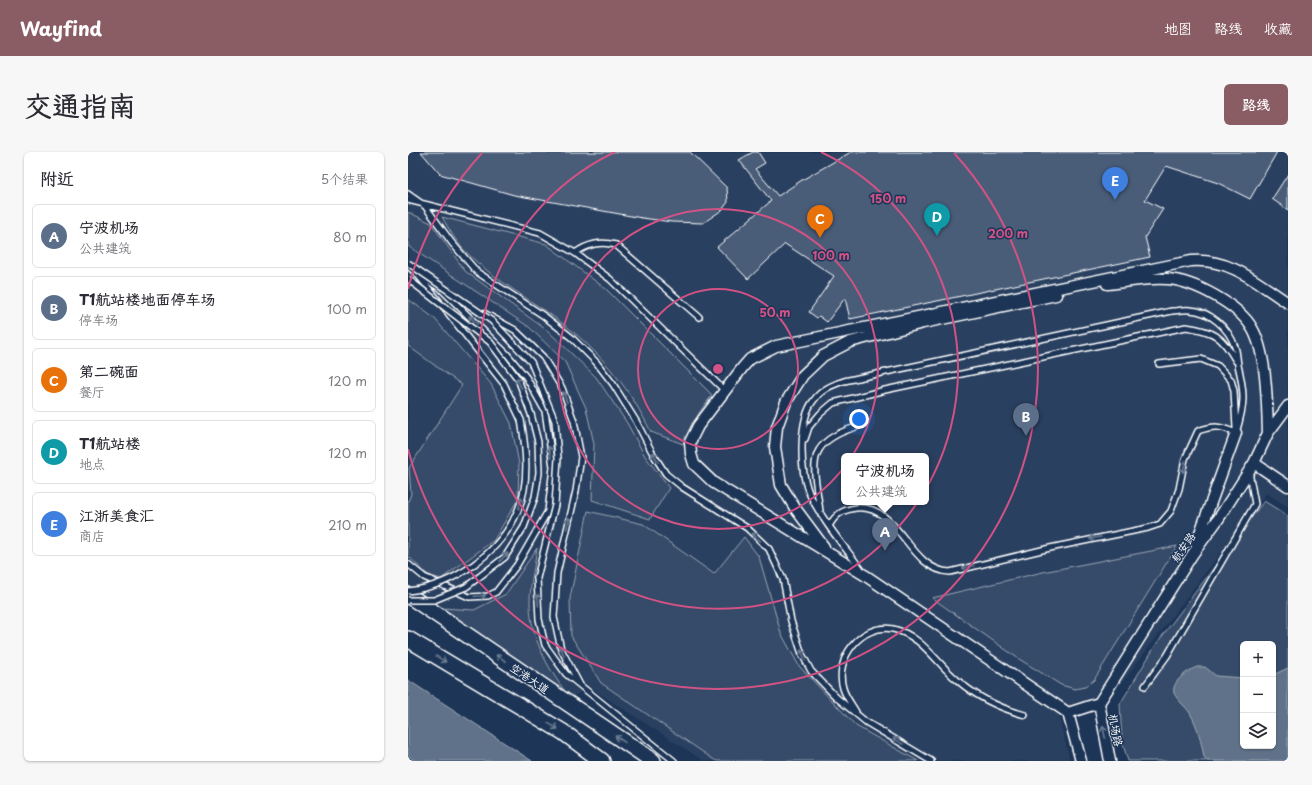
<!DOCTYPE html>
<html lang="zh">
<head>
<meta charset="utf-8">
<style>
  body { margin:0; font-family:"Playpen Sans","LXGW WenKai TC",sans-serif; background:#f7f7f7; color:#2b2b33 }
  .controls { position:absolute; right:12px; bottom:12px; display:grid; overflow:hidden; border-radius:6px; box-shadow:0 1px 3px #0004 }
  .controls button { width:36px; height:36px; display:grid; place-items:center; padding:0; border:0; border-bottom:1px solid #e1e1e2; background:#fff; color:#2b2b33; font:20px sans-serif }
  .you { position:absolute; left:451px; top:267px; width:14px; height:14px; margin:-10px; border:3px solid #fff; border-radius:50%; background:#1a73e8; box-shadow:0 0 0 6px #1a73e833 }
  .badge { display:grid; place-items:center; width:26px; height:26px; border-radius:50%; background:#8a5d65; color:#fff; font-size:13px; font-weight:700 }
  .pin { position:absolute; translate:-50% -33px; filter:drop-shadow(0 1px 2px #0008) }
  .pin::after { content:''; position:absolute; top:21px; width:14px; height:12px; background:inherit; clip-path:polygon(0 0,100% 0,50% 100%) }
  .popup { position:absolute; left:433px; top:301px; width:88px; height:52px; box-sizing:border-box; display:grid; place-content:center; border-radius:6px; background:#fff; filter:drop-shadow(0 1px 3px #0005); font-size:13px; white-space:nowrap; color:#7c7c81 }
  .popup b { font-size:15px; color:#2b2b33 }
  .popup::after { content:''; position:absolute; left:50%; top:100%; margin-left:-8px; border:8px solid transparent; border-top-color:#fff }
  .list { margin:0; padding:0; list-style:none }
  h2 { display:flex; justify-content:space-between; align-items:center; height:52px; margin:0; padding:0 16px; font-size:17px }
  h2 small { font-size:13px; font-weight:400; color:#7c7c81 }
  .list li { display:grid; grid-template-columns:26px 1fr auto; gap:12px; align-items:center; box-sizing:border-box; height:64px; margin:0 8px 8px; padding:0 8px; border:1px solid #e1e1e2; border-radius:6px }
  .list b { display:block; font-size:15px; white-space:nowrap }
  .list p { margin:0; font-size:13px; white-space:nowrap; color:#7c7c81 }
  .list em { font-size:13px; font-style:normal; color:#7c7c81 }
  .icon { flex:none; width:22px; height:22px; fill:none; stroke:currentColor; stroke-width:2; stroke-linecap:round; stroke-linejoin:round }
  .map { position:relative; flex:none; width:880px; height:609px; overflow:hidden; border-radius:6px }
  header { display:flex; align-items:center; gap:24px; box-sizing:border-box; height:56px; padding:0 20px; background:#8a5d65; color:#fff }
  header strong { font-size:19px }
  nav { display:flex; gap:22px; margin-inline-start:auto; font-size:14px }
  .intro { display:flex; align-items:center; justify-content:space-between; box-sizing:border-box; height:96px; padding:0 24px }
  h1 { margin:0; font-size:28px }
  .button { padding:10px 18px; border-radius:6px; background:#8a5d65; color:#fff; font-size:14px; font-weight:700 }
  main { display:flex; gap:24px; padding:0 24px }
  aside { flex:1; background:#fff; border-radius:6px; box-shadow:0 1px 3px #0004 }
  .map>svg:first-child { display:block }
</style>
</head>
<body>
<header>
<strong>Wayfind</strong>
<nav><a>地图</a><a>路线</a><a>收藏</a></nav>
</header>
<div class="intro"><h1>交通指南</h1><a class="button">路线</a></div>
<main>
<aside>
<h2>附近<small>5个结果</small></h2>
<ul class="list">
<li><span class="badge" style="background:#5c6f8a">A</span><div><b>宁波机场</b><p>公共建筑</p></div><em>80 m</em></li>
<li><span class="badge" style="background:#5c6f8a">B</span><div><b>T1航站楼地面停车场</b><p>停车场</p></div><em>100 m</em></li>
<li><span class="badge" style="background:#e8710a">C</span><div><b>第二碗面</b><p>餐厅</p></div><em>120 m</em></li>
<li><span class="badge" style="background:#0f9aa8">D</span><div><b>T1航站楼</b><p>地点</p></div><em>120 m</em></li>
<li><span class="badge" style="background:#3f7fe0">E</span><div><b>江浙美食汇</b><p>商店</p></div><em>210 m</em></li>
</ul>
</aside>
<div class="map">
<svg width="880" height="609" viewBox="0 0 880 609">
  <rect width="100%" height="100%" fill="#1d3557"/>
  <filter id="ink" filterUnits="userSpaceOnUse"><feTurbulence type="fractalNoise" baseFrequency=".025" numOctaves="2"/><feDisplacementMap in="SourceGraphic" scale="8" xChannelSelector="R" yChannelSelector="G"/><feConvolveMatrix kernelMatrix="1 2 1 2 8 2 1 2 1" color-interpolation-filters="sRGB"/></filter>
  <g filter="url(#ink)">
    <path fill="#2a4161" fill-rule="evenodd" d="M0,0H880V355L858,341L703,545L650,562L662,609H296L181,535L159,548L0,441ZM436,304H518V350H436Z"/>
    <path fill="#364b69" stroke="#9aa5b4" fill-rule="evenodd" d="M0,60L23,71L57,119L140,179L188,225L219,271L237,304L261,336L242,367L184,348L186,292L178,256L157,210L121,175L0,94Z
      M34,65L138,92L198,137L304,243L291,261L275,292L243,280C224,240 194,202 158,174C126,149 88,130 58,100C48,90 41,77 34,65Z
      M0,147L26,166L83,232L103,271L111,312L110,347L86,388L33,427L20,423L0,404V350L3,342L1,316L54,233L0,194Z
      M856,349L880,364V609H720L714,589L712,552L749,491ZM835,492H865V594H835Z
      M180,359L235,372L306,422L336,385L351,405L373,481L391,514L448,574L510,609H308L193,531L163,484L162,446Z
      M769,394L686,528L677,535L667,537L653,533L611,507L524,446L635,420Z
      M129,396C127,413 122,431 122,448C121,483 139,515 159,542L34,456L66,458L98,442Z"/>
    <path fill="#617289" stroke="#a0aab8" d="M789,515H797L808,524L835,526V594H865V523L880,516V609H800L796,605C793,589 790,575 782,561C778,555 769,548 766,541C763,530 780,518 789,515Z
      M0,528L124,609H8L0,604Z"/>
    <path fill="#4a5d79" stroke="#fff" d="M13,0H282L319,36L320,50L314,58L295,71L264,70L234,66L106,43L32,22Z
      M345,0H350L357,11L347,17L370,44L394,28L443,0H869L842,47L810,31L758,14L737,48L755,57L737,85L742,105L442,167L437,146L419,170L411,164L409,166L401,160L426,124L377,92L340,127L309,95L363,49L331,8Z
      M880,22V58L864,47Z"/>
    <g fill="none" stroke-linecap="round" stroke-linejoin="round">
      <g stroke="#fff" stroke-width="8">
        <path id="service" d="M0,42L17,54L44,91L69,120L136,164L164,186L188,210L205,232L228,269L245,302L258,322L274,335L339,376L361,397L375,427L383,469L394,502L403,519L429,546L458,570L523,609
          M0,48L132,81L167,101L202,127L316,238
          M167,101C180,92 192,89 208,93L291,165
          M0,114L9,122L31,149
          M9,122L32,136
          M36,156L96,232L113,268
          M76,161L107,178L135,205L154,236L166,269L173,305L168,339L149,421L146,465L153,497L172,533
          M751,212L793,207L810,214L823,228L826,239L828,276
          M397,287L401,275L412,262L425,251L477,238L778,175C806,179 814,184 828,209
          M412,359C406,314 395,291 448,275
          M421,374C428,362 434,358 448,356C492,352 500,418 542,420L642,396L740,376L752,372L763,359L771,337L777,307L790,279C807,273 812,274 828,281
          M0,412L16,425L61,445L80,444L88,440L109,413L140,359L145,315L137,259L118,225L99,202L32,136
          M453,417C436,394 416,371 403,345C391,323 390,267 406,248C414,237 424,233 436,229L764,159C770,159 776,157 782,158C802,159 821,176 827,195C829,200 829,207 830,213C837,242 837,252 828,281
          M129,426L131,467L137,493L158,522L266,609
          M737,534L759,504L847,352L841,320
          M448,560C444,553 437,544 435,536C426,507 453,471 485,477C513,483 527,509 548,527C568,545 591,556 617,563"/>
      </g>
      <g stroke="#fff" stroke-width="13">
        <path id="minor" d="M699,132C719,130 740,125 760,127C786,129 831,153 844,176C859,201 859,252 860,281
          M846,311L880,334
          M788,392L828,281
          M416,395L387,356L373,333L367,295L369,275L378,250L395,223L415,204L442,190L515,171L648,143
          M691,551L660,561L458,424L306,331L286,312L283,302L282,290L290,274L335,215L342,207L368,194L783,109C823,106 849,131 880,151
          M691,551L784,403L811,366L846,311L860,281L880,254
          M691,551L702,609
          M660,561L673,609"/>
      </g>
      <g stroke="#fff" stroke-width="18">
        <path id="secondary" d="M0,443L245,609
          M0,487L155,580L194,609"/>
      </g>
      <use href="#service" stroke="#1d3557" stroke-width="5"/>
      <use href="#minor" stroke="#1d3557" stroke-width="10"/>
      <use href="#secondary" stroke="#1d3557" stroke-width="15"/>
      <g stroke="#fff" stroke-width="8" stroke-linecap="butt">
        <path id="service-bridge" d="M0,111L84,169L123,210L147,269L150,306L147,353L129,426
          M0,127L82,190L110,227L123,262L130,290L131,321L127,345L116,375L97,405L58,435L26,448H0
          M0,439C45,434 93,401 110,358C122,330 118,297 113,268"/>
      </g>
      <use href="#service-bridge" stroke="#1d3557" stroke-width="5"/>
    </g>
    <defs><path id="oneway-shaft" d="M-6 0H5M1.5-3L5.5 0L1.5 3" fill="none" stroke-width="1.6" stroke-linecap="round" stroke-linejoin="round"/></defs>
    <g stroke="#6c7c92">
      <use href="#oneway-shaft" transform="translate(65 168) rotate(-136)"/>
      <use href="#oneway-shaft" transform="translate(111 231) rotate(-115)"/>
      <use href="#oneway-shaft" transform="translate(157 245) rotate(-111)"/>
      <use href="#oneway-shaft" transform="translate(142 300) rotate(-98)"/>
      <use href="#oneway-shaft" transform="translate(247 305) rotate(-123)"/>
      <use href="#oneway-shaft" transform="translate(776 315) rotate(102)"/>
      <use href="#oneway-shaft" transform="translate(112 351) rotate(-78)"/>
      <use href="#oneway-shaft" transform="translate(160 371) rotate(-77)"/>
      <use href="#oneway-shaft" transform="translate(348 385) rotate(-136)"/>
      <use href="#oneway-shaft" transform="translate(687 386) rotate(168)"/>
      <use href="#oneway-shaft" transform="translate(96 405) rotate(-46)"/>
      <use href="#oneway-shaft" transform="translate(560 415) rotate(166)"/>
      <use href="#oneway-shaft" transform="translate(72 444) rotate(-5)"/>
      <use href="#oneway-shaft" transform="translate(130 448) rotate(-93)"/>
      <use href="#oneway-shaft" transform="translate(154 499) rotate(-113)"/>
      <use href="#oneway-shaft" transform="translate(395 503) rotate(-114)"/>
      <use href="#oneway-shaft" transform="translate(93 506) rotate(-146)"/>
      <use href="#oneway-shaft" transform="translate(33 507) rotate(31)"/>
      <use href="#oneway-shaft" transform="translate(145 574) rotate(31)"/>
      <use href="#oneway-shaft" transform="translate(696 580) rotate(-101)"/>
      <use href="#oneway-shaft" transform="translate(212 587) rotate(-146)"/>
      <use href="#oneway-shaft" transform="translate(490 589) rotate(-149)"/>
    </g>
  </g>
  <g fill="none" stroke="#d15284" stroke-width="2">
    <circle cx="310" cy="217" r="80"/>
    <circle cx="310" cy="217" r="160"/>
    <path d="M413 0A240 240 0 1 1 207 0"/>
    <path d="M0 137A320 320 0 0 1 74 1M546 1A320 320 0 1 1 0 297"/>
  </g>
  <g text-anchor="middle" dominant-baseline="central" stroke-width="3" stroke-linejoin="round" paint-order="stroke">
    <g font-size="11" fill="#fff" stroke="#1d3557">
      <text transform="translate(775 395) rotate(-55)">航安路</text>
      <text transform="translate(122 526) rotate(34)">空港大道</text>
      <text transform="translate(708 578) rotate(79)">机场路</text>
    </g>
  </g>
  <circle cx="310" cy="217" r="6" fill="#d15284" stroke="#1d3557" stroke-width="2"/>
  <g font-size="12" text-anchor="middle" font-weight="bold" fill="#d15284" stroke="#1d3557" stroke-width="3" stroke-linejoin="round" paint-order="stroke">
    <text x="480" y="51">150 m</text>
    <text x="600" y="86">200 m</text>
    <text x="423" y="108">100 m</text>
    <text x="367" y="165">50 m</text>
  </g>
</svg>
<div class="controls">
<button>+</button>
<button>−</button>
<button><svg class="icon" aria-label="layers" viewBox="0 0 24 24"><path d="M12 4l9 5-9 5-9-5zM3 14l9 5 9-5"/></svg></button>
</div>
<div class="you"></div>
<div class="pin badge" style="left:477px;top:399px;background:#5c6f8a">A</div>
<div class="popup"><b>宁波机场</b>公共建筑</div>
<div class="pin badge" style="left:618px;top:284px;background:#5c6f8a">B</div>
<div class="pin badge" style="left:412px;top:86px;background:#e8710a">C</div>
<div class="pin badge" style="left:529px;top:84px;background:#0f9aa8">D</div>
<div class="pin badge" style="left:707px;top:48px;background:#3f7fe0">E</div>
</div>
</main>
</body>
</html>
